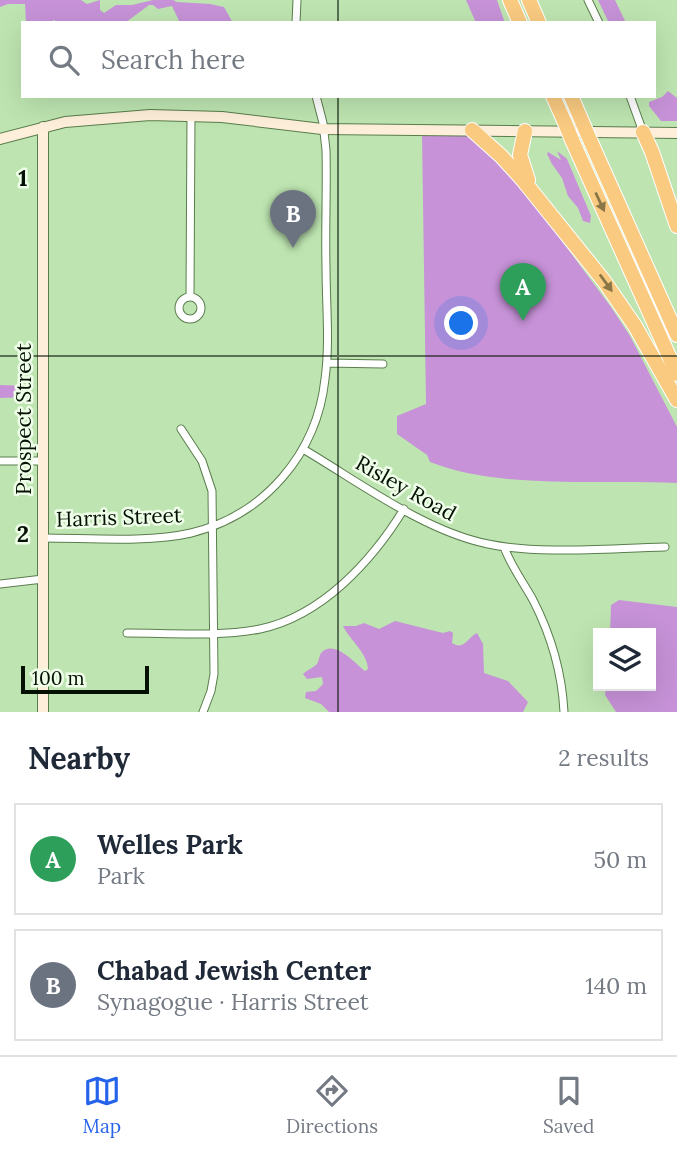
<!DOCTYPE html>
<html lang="en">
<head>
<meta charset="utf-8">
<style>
  body { margin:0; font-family:Lora,serif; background:#f2f2f3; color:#1f2937 }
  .controls { position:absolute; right:21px; bottom:21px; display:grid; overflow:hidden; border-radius:0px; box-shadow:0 7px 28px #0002 }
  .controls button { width:63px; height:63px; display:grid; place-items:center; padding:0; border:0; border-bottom:2px solid #e0e1e3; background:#fff; color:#1f2937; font:35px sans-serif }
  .scale { position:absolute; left:21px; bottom:18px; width:128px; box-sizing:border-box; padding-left:7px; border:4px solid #041002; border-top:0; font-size:19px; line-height:24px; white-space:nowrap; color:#041002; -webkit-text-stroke:5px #effee9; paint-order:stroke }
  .you { position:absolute; left:462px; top:324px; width:24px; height:24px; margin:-18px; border:5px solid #fff; border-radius:50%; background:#1a73e8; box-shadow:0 0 0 10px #1a73e833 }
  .badge { display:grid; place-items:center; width:46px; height:46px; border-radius:50%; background:#2563eb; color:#fff; font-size:23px; font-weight:700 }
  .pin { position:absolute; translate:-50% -58px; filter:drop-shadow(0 2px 4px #0008) }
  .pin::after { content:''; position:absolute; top:37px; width:24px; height:21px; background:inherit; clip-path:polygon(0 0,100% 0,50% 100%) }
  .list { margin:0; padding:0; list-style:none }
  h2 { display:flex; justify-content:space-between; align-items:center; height:91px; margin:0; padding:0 28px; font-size:30px }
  h2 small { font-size:23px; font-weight:400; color:#747a83 }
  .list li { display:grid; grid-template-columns:46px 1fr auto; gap:21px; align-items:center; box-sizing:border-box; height:112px; margin:0 14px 14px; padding:0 14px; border:2px solid #e0e1e3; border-radius:0px }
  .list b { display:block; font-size:26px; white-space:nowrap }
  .list p { margin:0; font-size:23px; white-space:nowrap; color:#747a83 }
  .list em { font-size:23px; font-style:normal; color:#747a83 }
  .icon { flex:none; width:38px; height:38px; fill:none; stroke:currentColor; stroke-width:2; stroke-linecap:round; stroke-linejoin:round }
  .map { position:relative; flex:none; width:677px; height:712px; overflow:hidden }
  .search { position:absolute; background:#fff; box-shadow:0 7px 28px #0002; left:21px; right:21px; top:21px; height:77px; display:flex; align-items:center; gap:18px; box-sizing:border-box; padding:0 24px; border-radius:0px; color:#747a83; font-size:26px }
  .sheet { height:343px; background:#fff }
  nav { display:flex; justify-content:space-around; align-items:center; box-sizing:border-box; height:98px; border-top:2px solid #e0e1e3; background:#fff; font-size:19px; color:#747a83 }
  nav a { display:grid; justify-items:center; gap:4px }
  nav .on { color:#2563eb }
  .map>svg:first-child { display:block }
</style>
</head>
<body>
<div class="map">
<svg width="677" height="712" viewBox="0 0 677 712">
  <rect width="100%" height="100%" fill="#bee5b1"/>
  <path fill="#c792d8" d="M0,0H81L87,4L100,0V10L104,13L116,5H132L153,0H173L177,2L210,4L224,7L233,23H180L172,6L158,9L153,5H149L125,23H59L54,20L50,23H26L25,4H8L0,7Z
    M466,0H497L505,23H476Z
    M598,0H615L626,23H609Z
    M668,91L677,98V121H661L649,106V102L662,97Z
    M422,134H471L515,178L611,307L630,336L677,427V483C600,479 501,490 430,462L427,455L397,434V416L426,404Z
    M557,151L567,159L591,216L590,223L583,221L578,208L568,196L562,178L552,164L547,154L548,152L561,160Z
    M0,385L28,386L33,395L32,397L0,398Z
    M619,600L677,607V712H616L605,695L606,686L617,689L626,686H651V633H610L611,605Z
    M395,621L443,633L450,631L453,633L452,643C464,651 468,637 477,633L483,644L484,673L508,681L528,702L523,712H329L321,704L305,698L306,692L316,691L323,684L322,677L307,679L303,674C307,670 313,668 317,664C319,661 319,656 321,653C334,638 356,664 365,671L368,669C368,654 350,640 343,626H356L364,623L379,629Z"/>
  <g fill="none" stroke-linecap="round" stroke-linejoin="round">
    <g stroke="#5a7d4d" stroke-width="9">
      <path id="street" d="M588,0L599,23
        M296,23L297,0
        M630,96L643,132
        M190,297L191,116
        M179 308a11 11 0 1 1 22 0a11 11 0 1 1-22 0Z
        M327,363L383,364
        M181,429L202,461L212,491L214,674L211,691L203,712
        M303,449C359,482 424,531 488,544C540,555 610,548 665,547
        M0,461H43
        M43,538C88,538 148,543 191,533C265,515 317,453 325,379C330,342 326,304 326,267C325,228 327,189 326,150L323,123L316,96
        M504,547C511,566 523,582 533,600C551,635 562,673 564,712
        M0,584L43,579
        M127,633C169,633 219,637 260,629C322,616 372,561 404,509"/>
    </g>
    <g stroke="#5a7d4d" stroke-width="12">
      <path id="secondary" d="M43,127V712
        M0,139L65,122L150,115L222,117L322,129L677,133"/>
    </g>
    <g stroke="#fff" stroke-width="16">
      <path id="highway" d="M510,0L520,23
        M529,0L539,23
        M553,96L565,123
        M571,96L583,124
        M472,130L501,156L522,179L604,281L635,326L677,400
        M525,131L520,155L528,180
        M643,132L652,152L677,226
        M572,140L677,374
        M590,140L677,335"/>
    </g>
    <use href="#street" stroke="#fff" stroke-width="7"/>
    <use href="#secondary" stroke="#fdefd9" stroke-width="10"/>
    <use href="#highway" stroke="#f9ca80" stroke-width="14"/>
    <g stroke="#fff" stroke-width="16" stroke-linecap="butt">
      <path id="highway-bridge" d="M565,123L572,140
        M583,124L590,140"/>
    </g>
    <use href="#highway-bridge" stroke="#f9ca80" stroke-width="14"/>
  </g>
  <defs><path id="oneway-solid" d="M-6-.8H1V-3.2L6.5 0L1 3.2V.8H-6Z" transform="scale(1.75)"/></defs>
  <g fill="#8b7647">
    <use href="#oneway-solid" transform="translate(600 202) rotate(65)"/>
    <use href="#oneway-solid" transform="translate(606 283) rotate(54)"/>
  </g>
  <path fill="none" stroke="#041002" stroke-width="2" stroke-opacity="0.55" d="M338,0V23M338,96V712M0,356H677"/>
  <g text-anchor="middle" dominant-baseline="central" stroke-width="5" stroke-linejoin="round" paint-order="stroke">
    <g font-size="21" fill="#041002" stroke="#effee9">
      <text transform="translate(23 419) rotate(-90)">Prospect Street</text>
      <text transform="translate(406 488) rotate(29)">Risley Road</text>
      <text transform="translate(119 517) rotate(-2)">Harris Street</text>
    </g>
  </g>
  <g font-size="23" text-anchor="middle" font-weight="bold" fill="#041002" stroke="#effee9" stroke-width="5" stroke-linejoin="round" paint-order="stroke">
    <text x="23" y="186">1</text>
    <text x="23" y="542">2</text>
  </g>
</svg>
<div class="controls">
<button><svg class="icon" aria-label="layers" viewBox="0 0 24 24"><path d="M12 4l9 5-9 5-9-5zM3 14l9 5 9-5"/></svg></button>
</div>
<div class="scale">100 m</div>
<div class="you"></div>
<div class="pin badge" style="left:523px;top:321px;background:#2e9e5b">A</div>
<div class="pin badge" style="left:293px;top:248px;background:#6b7280">B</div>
<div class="search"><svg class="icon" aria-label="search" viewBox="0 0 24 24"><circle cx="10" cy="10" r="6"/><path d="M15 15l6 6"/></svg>Search here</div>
</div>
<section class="sheet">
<h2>Nearby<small>2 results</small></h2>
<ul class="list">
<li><span class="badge" style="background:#2e9e5b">A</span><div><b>Welles Park</b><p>Park</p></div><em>50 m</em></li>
<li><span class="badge" style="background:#6b7280">B</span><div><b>Chabad Jewish Center</b><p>Synagogue · Harris Street</p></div><em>140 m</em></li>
</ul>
</section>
<nav>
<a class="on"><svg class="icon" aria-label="map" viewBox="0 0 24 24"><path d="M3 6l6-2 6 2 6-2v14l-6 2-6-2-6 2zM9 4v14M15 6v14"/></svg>Map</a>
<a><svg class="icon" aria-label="directions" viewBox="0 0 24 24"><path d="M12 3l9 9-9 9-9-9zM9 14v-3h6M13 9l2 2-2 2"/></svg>Directions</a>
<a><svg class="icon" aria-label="saved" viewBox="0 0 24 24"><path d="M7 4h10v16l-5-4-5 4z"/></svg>Saved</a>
</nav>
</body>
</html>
